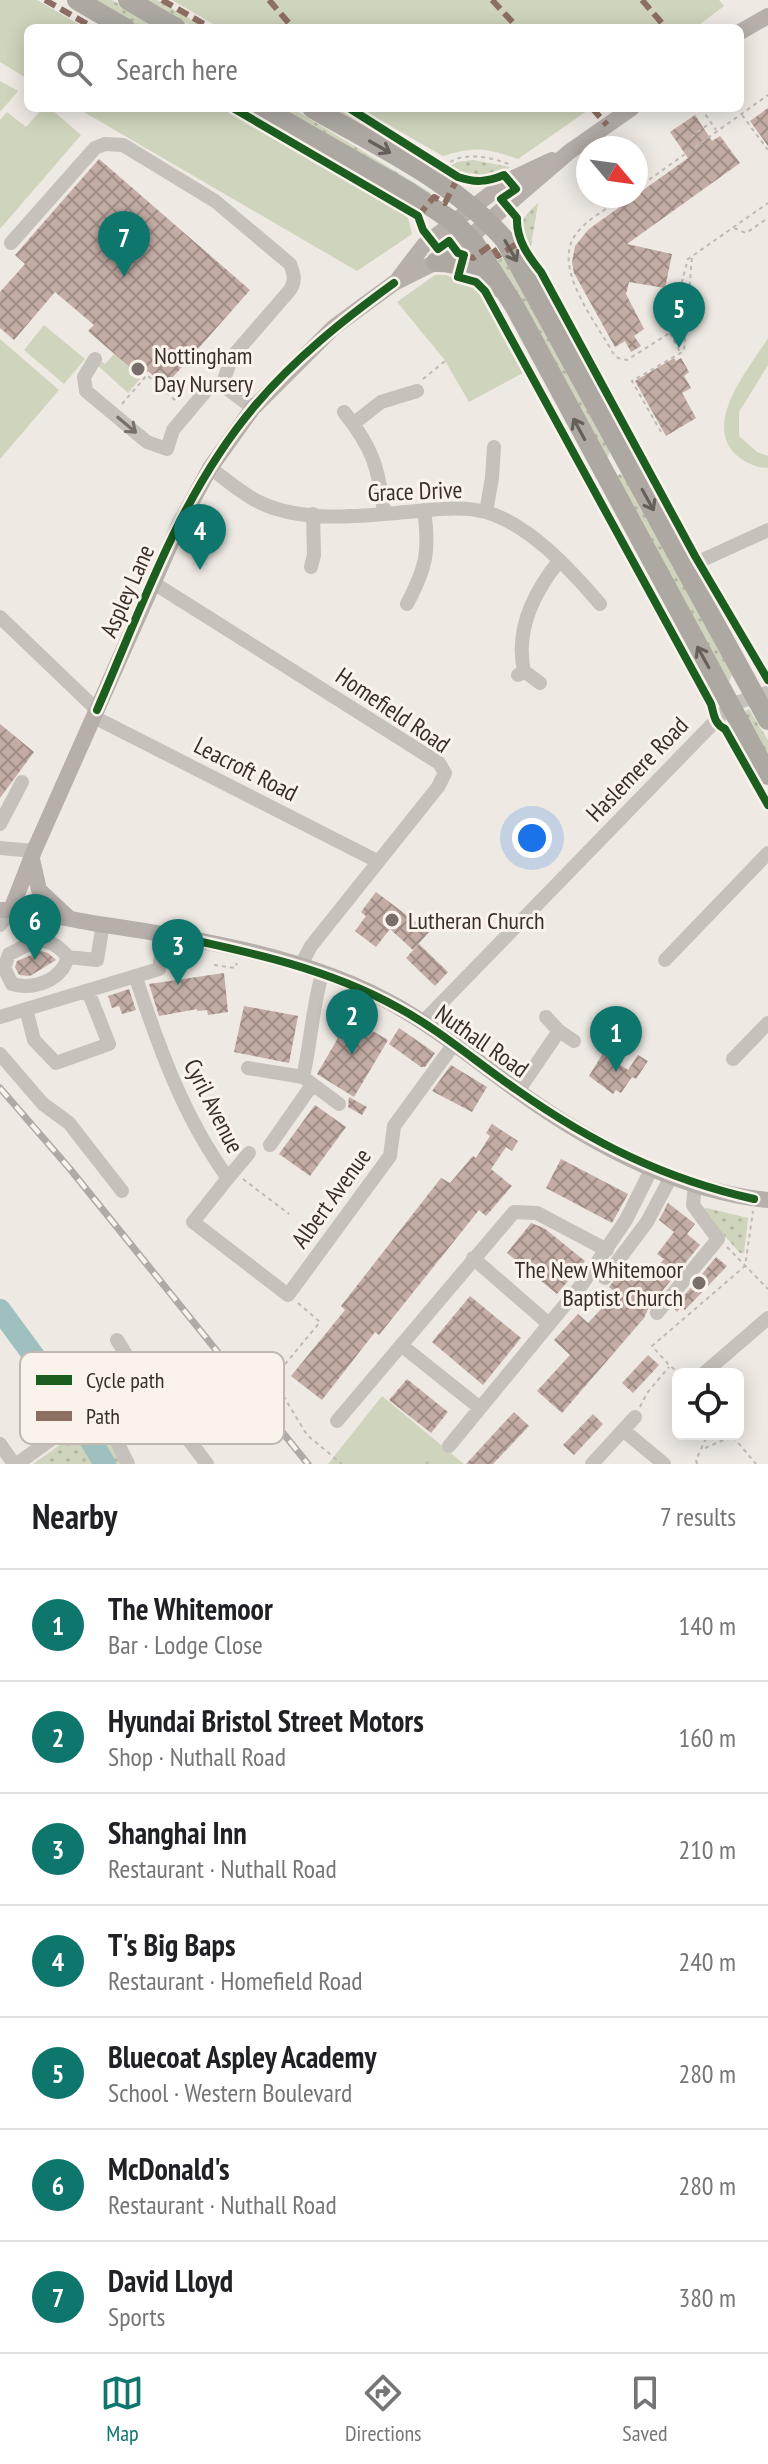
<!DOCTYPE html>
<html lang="en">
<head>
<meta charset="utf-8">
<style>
  body { margin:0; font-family:"PT Sans Narrow",sans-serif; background:#f6f6f6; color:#202124 }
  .controls { position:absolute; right:24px; bottom:24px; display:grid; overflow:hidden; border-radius:12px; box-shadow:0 4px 20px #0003 }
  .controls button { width:72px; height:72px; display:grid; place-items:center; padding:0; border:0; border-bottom:2px solid #e0e0e0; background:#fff; color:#202124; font:40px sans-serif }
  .compass { position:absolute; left:576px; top:136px; width:72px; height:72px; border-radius:50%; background:#fff; box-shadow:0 4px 20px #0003; rotate:119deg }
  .you { position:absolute; left:532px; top:838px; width:28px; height:28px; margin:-20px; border:6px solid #fff; border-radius:50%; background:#1a73e8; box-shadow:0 0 0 12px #1a73e833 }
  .badge { display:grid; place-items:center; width:52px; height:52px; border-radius:50%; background:#0f766e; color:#fff; font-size:26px; font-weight:700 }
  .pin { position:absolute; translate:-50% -66px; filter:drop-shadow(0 2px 4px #0008) }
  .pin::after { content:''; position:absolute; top:42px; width:28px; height:24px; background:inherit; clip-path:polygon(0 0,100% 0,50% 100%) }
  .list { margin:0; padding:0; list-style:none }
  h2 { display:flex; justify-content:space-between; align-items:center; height:104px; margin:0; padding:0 32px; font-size:34px }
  h2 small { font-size:26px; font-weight:400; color:#757577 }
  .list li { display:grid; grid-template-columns:52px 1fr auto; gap:24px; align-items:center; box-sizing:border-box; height:112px; padding:0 32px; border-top:2px solid #e0e0e0 }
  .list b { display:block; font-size:30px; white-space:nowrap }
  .list p { margin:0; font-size:26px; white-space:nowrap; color:#757577 }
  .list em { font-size:26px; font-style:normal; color:#757577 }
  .icon { flex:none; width:44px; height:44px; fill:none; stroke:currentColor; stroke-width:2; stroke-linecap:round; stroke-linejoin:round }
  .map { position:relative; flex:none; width:768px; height:1464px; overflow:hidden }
  .search { position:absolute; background:#fff; box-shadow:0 4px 20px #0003; left:24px; right:24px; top:24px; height:88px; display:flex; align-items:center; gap:20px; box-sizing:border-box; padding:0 28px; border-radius:12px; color:#757577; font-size:30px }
  .sheet { height:888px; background:#fff }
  nav { display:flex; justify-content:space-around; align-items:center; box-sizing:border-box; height:112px; border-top:2px solid #e0e0e0; background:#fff; font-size:22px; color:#757577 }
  nav a { display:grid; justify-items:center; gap:4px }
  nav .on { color:#0f766e }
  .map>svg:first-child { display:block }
</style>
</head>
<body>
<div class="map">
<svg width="768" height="1464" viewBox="0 0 768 1464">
  <defs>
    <pattern id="grass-dots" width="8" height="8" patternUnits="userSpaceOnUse" patternTransform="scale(2)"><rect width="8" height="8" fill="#cfd4bc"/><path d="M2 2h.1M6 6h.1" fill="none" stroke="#b2b6a2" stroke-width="1.8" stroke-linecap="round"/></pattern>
    <pattern id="building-cross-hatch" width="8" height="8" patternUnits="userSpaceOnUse" patternTransform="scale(2)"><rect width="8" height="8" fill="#c2aca4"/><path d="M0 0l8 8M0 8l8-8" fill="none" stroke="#9f8c86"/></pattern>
  </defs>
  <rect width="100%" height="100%" fill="#eee9e3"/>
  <path fill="url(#grass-dots)" d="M90,0H112L160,28H139Z
    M146,0H157L206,28H195Z
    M276,108H292L431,193L429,197Z
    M333,108C351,108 366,121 381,129L379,135Z
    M473,160L510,167C486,180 472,182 448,168L457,162Z
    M538,203V204L530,252C519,227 516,223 538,203Z
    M503,257L610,451L608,457H604L497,261Z
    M531,265L538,272L577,343L573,346L529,266Z
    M587,360L673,513L670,524L582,362Z
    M620,474L624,477L732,675L729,682L617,476Z
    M749,709L768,740V761L744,712Z
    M707,1208L748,1218L744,1253H740L703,1212L702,1209Z
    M95,1420L122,1464H33Z"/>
  <path fill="#cfd4bc" d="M0,0H37L85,28H28V79L0,62Z
    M172,0H719L724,6L695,28H220Z
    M0,81L18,91L0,112Z
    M43,108H50L81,135L0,229V120L7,112L26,127Z
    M77,108H226L401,207L408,218L412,234L357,271Z
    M359,108H591L518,159C486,148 476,146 443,156Z
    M435,275H446L479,288L525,372L469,402L444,359L397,302Z
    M44,325L85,359L64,384L24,350Z
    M768,338V365L739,412V436L757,452L768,456V468C756,468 744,462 735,454C703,421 750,368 768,338Z
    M0,339L59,390L0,459Z
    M114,354L141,378L128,393L95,363L99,359L105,364Z
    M382,1396L464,1464H328Z"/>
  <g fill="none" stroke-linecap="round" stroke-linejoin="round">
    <path stroke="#9ec0bf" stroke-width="22" d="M0,1310L62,1394L105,1464"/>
  </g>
  <path fill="url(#building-cross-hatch)" d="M768,108V146L750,121Z
    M695,115L712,141L720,136L740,163L627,244L672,254L665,288L629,282L626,294L644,329L634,336L641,346L631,352L625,341L615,347L574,273L572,262L575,246L589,229L688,158L670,132Z
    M99,159L250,290L165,386L148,371L142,378L88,331L94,325L55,292L14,340L0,328V292L25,264L15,255Z
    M674,358L676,361L681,358L689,372L684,376L691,388L682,393L696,418L666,436L635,381Z
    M0,724L34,752L0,798Z
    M376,892L429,932L413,950L390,929L376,947L355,931L366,916L361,912Z
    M419,944L448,972L435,986L406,958Z
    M41,951L48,953L56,960L30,976L19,975L15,967L17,961Z
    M224,973L228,1012L208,1015L207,1010L197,1011V1009L159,1016L149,984Z
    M129,989L136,1010L122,1014L119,1006L112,1008L108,996Z
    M244,1006L298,1016L289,1063L234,1052Z
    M347,1016L388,1040L354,1097L317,1074L338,1038L335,1036Z
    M399,1028L435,1053L425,1067H421L389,1044Z
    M603,1053L628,1070L638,1055L648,1061L636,1079L632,1077L621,1093L616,1090L613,1094L589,1076Z
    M451,1065L487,1087L472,1112L432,1091Z
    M349,1097L367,1107L362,1115L348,1107Z
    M315,1105L346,1127L310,1176L279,1154Z
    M492,1124L518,1141L512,1151L506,1147L491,1169L512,1186L486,1216L479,1210L379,1335L375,1332L322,1400L291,1376L345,1310L341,1306L441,1178L450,1183L473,1156L476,1158L490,1136L486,1133Z
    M561,1159L628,1194L612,1223L546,1188Z
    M668,1203L695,1224L687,1234L700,1245L649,1307L644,1318L562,1413L537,1391L570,1355L554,1340L578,1314L588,1323L616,1293L609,1287L628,1263L648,1279L664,1259L657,1254L674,1232L659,1220Z
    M531,1223L544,1228L585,1261L557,1294L507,1253Z
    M716,1257L727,1266L685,1310L681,1307L677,1312L674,1308Z
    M470,1296L521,1338L483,1385L432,1342Z
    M648,1355L659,1365L633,1393L622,1383Z
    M407,1379L448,1412L431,1433L389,1400Z
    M514,1412L529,1426L493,1464H466Z
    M593,1414L603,1424L574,1455L563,1445Z"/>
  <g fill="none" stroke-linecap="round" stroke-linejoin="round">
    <path stroke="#c0b9b4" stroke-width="2" stroke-dasharray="4 4" stroke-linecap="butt" d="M701,108L716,130
      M742,115L768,150
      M691,137L710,123
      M444,167C460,150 490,157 509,164
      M636,189L768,95
      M626,196C610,207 588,218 576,234C551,267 596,322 613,353L618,358L627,360L668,334L688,259L768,203
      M734,228L746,233L768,218
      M670,333L680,352
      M423,379L445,361
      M122,404L147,375L177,402
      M661,432L632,381L684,351L692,257
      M214,965L235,968L237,963
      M243,1179L289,1214
      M727,1247L768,1289
      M298,1303L320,1322L277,1374L278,1387L307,1435L342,1464
      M681,1374L670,1366L652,1346L745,1266L753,1211
      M640,1407L647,1393L669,1367
      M717,1434L735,1439L756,1464
      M705,1448L728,1438
      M426,1464L428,1462L431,1464
      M697,1464L696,1460L708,1434"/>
    <path stroke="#c7c1bb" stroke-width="14" d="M11,243L95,148L105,144L123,145L215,201L290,264C294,274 296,281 290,290L232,357L222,385
      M95,359L84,377L86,391L147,442L167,449L173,430L210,386L222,385L253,408
      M344,412C373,448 379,469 384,514
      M353,424L381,402L417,391
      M210,468C226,479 243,495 261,503C304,523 361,516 407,512C432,510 461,505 486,512C530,525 571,570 600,604
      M486,512L492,478L494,447
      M311,567L314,555L313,514
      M685,568L768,530
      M152,582L439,763L445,773L438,787L311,946L301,965
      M407,604C426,568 430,551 424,510
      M0,617L97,710
      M524,671C515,630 534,592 559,561
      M518,675L524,671L540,683
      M94,717L377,861
      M0,824L22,782
      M0,848L34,851
      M0,925L11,910
      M68,957C61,981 34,990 12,984L4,968L9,954C34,942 46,931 68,957L97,960L103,924
      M665,960L768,853
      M136,978C159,1048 184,1118 228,1178L193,1222L288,1295L390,1156L394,1126L454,1044
      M26,1009L34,1040L56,1063L109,1044L88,991
      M0,1017L159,969L165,934
      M546,1017L559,1031
      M423,1022L730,706C743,698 755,700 768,692
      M0,1054L43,1104L69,1123L122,1191
      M733,1059L768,1023
      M248,1068L303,1077L339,1104
      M303,1077C311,1043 312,1008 322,975
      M518,1091L559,1031L574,1041
      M270,1145L312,1085
      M228,1178L249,1153
      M473,1258L549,1324
      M605,1278L647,1222L672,1175
      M657,1313L718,1239L693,1205L695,1184
      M117,1340L137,1372L207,1464
      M401,1345L480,1408
      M703,1374L768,1318
      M337,1421L514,1212L537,1213L607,1250
      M623,1430L664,1464
      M117,1442L128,1464
      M0,1444L14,1464
      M449,1446L583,1283L626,1220L652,1168
      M17,1464L85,1415L137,1372
      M592,1464L635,1417"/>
    <path stroke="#b6afaa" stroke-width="16" d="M740,32L768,16
      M398,279L424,245L473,207L509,180L552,160
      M32,859L39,890L69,918
      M2,910C33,910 67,919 98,924C198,939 311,956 400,1008C441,1032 477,1061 515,1089C588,1142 676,1191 768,1200
      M11,910L34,851L179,525L210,468L253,408L334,327L394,283L436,262L470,237L569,152L632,108"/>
    <path stroke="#ada8a2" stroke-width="20" d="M77,0L125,28
      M128,0L176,28
      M262,108L409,192L454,222L475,244L515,307L768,775
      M312,108C379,147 454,181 505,240L768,720
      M436,262C459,261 482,274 500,288"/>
    <g stroke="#afaaa6" stroke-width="7">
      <path id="rail" d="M0,1088L70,1169L308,1464"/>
    </g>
    <use href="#rail" stroke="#faf3eb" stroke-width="4" stroke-dasharray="12" stroke-linecap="butt"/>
    <path stroke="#8d6e63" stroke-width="6" stroke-dasharray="12 6" stroke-linecap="butt" d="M45,0L94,28
      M162,0L211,28
      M269,0L293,28
      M492,0L518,28
      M642,0L666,28
      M592,108L607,125
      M418,216L434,197L445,203L458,177
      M464,255L473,258L491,245L498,256L521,241"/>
    <g stroke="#faf3eb" stroke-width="13">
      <path id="cycleway" d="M233,108L418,216L423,230L438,249L449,241L458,253L464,255L458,277L476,282L485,291L711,704C714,714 714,724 725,729L768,805
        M349,108L458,177C475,183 487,182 504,175L516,189L501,199L517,218C516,239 528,256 541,272L695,556L768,680
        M97,710C142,607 180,495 253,408C294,359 343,320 394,283
        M165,934C244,951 325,967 397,1007C440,1030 477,1063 517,1090C592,1143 665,1179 754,1199"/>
    </g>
    <use href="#cycleway" stroke="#1b5e20" stroke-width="8"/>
  </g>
  <defs><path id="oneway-shaft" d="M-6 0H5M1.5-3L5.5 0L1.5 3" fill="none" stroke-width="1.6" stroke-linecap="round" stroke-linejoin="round" transform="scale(2)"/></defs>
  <g stroke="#675f59">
    <use href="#oneway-shaft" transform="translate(380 147) rotate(30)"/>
    <use href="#oneway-shaft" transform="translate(511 251) rotate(60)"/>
    <use href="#oneway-shaft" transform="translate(579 429) rotate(-118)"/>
    <use href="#oneway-shaft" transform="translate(648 500) rotate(61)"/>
    <use href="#oneway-shaft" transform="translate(703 657) rotate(-119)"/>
  </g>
  <use stroke="#79706b" href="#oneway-shaft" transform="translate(127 425) rotate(40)"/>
  <g fill="#786f6a" stroke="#faf3eb" stroke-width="3">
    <circle cx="138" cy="369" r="8"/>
    <circle cx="392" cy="920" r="8"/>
    <circle cx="699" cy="1283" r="8"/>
  </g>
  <g text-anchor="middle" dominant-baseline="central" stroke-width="6" stroke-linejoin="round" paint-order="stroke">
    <g font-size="24" fill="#392e29" stroke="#faf3eb" text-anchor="start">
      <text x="154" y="355">Nottingham<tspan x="154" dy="28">Day Nursery</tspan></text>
      <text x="408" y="920">Lutheran Church</text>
      <text x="683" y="1269" text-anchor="end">The New Whitemoor<tspan x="683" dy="28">Baptist Church</tspan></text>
    </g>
    <g font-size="24" fill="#392e29" stroke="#faf3eb">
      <text transform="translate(415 491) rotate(-2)">Grace Drive</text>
      <text transform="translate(127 591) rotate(-66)">Aspley Lane</text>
      <text transform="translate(393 710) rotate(34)">Homefield Road</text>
      <text transform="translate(246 769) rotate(27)">Leacroft Road</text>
      <text transform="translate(637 769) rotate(-46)">Haslemere Road</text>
      <text transform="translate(482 1041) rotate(35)">Nuthall Road</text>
      <text transform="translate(214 1106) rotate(63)">Cyril Avenue</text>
      <text transform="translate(331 1198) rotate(-54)">Albert Avenue</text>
    </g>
  </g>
  <rect x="20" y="1352" width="264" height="92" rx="12" fill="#faf3eb" stroke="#c0b8b1" stroke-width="2"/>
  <rect x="36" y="1375" width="36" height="10" fill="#1b5e20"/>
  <rect x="36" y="1411" width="36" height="10" fill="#8d6e63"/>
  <g font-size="22" fill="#392e29">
    <text x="86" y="1388">Cycle path</text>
    <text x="86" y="1424">Path</text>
  </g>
</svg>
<div class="controls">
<button><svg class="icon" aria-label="locate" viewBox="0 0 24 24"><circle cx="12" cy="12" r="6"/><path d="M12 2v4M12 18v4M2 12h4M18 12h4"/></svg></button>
</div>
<svg class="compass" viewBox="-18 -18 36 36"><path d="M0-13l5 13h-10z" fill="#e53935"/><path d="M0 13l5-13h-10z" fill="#757577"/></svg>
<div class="you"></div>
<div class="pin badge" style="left:616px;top:1072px">1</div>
<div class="pin badge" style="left:352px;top:1055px">2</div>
<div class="pin badge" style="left:178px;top:985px">3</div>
<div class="pin badge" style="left:200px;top:570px">4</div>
<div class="pin badge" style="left:679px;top:348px">5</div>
<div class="pin badge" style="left:35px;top:960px">6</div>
<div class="pin badge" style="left:124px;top:277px">7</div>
<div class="search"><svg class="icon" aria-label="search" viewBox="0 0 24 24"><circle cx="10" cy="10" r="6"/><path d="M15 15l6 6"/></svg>Search here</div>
</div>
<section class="sheet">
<h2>Nearby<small>7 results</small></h2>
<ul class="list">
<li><span class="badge">1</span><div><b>The Whitemoor</b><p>Bar · Lodge Close</p></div><em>140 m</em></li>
<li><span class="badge">2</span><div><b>Hyundai Bristol Street Motors</b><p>Shop · Nuthall Road</p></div><em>160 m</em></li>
<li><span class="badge">3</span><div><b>Shanghai Inn</b><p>Restaurant · Nuthall Road</p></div><em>210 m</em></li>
<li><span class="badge">4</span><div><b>T's Big Baps</b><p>Restaurant · Homefield Road</p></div><em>240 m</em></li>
<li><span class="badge">5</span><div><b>Bluecoat Aspley Academy</b><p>School · Western Boulevard</p></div><em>280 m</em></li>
<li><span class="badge">6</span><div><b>McDonald's</b><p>Restaurant · Nuthall Road</p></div><em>280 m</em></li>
<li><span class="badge">7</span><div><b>David Lloyd</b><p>Sports</p></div><em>380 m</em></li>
</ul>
</section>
<nav>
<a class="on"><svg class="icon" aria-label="map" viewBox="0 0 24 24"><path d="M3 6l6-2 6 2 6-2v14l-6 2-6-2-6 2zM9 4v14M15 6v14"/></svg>Map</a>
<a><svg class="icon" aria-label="directions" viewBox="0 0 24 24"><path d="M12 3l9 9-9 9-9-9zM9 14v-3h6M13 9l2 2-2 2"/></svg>Directions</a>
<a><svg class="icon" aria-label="saved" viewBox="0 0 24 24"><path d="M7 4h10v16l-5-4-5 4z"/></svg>Saved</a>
</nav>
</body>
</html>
